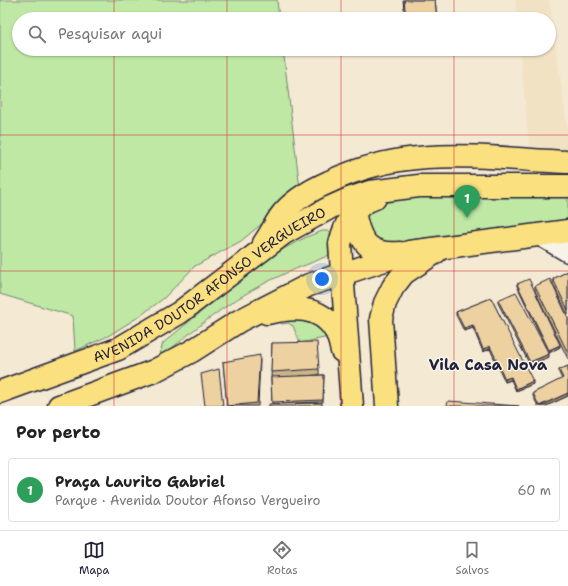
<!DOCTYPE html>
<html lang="pt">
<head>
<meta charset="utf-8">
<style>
  body { margin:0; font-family:"Shantell Sans",sans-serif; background:#f2f2f2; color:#222 }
  .you { position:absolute; left:322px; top:279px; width:14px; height:14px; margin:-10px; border:3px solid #fff; border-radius:50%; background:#1a73e8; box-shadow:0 0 0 6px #1a73e833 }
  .badge { display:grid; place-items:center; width:26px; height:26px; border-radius:50%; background:#22223b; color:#fff; font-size:13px; font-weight:700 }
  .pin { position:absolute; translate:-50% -33px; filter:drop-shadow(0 1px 2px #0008) }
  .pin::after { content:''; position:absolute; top:21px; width:14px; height:12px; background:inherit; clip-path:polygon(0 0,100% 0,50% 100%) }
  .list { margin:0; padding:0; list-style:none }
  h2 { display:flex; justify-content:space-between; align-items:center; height:52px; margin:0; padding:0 16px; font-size:17px }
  h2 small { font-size:13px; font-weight:400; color:#767676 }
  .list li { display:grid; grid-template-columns:26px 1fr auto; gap:12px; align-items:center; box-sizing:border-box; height:64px; margin:0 8px 8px; padding:0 8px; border:1px solid #e0e0e0; border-radius:4px }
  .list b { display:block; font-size:15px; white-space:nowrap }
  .list p { margin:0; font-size:13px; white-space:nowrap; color:#767676 }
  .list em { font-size:13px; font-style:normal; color:#767676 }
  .icon { flex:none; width:22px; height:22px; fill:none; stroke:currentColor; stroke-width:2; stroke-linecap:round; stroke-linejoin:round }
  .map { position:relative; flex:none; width:568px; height:406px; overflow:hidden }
  .search { position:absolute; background:#fff; box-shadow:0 1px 3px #0004; left:12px; right:12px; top:12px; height:44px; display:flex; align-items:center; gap:10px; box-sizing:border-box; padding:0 14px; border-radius:22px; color:#767676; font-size:15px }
  .sheet { height:124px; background:#fff }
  nav { display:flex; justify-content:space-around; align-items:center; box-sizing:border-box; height:56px; border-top:1px solid #e0e0e0; background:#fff; font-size:11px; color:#767676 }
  nav a { display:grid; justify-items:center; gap:2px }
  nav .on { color:#22223b }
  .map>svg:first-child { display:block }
</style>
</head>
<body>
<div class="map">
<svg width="568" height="406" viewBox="0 0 568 406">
  <rect width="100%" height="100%" fill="#f4e9d3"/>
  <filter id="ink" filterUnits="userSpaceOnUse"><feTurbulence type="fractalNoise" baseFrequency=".025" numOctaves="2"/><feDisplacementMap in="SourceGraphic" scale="8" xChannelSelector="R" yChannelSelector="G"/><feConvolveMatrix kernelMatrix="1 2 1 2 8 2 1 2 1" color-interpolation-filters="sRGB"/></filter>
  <g filter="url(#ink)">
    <path fill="#f2e2c4" d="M515,0H549L568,132V149L529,146L520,49H549V19H517Z"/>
    <path fill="#bee8a4" stroke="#708570" d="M0,0H277L279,19H19V49H283L300,189L276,212L241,241L195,266L164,298L140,316L108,336L75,351L73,316L0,294Z
      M568,195V223L454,234L384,244L370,237L366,228V214L371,206L394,197Z
      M322,231H328L331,234V252L329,255C315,262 299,267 284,274C240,293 201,323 165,354L160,353L163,343C185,325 207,307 229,289C258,266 286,243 322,231Z
      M289,316L317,324L329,337L300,343L293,326L288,323L281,324L279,318Z"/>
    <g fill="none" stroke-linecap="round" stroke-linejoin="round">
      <g stroke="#22223b" stroke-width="21">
        <path id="minor" d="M539,236L568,253"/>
      </g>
      <g stroke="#22223b" stroke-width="25">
        <g id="major">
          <path d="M354,211C359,240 367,256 400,253"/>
          <path d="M264,243C270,235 274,226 280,217C291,201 311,190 329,182C408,144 483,158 568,162"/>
          <path d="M267,313C292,307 320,305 335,330C339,336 340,344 342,351"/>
          <path id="s1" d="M0,392L118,349L179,313L284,233L331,207L349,199L370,192L419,186H568"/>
          <path d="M59,406L154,371L192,351L239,321L309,285L409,252L568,231"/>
          <path d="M352,406L340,244C345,223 354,205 375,198"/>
          <path d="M387,406L381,319L385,303L393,287L404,273L436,252"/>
        </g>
      </g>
      <use href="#minor" stroke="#f7f3e8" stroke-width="18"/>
      <use href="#major" stroke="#fbe080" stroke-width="22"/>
    </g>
    <path fill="#ccb48a" stroke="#22223b" d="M403,0H435L437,19H405Z
      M568,271V315L553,284V279Z
      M517,284L560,347L549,353L517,286Z
      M535,286L568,318V359L535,291Z
      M491,298L533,384L516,391L511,380L505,382L490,349L483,352L473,328L464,331L456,315V312Z
      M498,300L549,357L530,365L498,303Z
      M272,343L319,369V375L300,376L324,375L323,402L272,404L271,380Z
      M260,360L258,406H227L223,362Z
      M568,366V396L546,406H538L533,396V393L562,379L559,373V370Z"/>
    <path fill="#a69271" stroke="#22223b" d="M473,325V328L464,331V328Z
      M560,345V347L549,353V350Z
      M490,346V349L483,352V349Z
      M549,354V357L530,365V362Z
      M511,377V380L505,382V379Z
      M533,381V384L516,391V389Z
      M568,393V396L546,406H540Z"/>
    <path fill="#edd1a1" stroke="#22223b" d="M404,0H435L437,19H406Z
      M568,271V310L553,279Z
      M529,279L560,345L549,350L517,284Z
      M550,279L568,318V353L535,286Z
      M516,292L549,354L530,362L498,300Z
      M491,298L533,381L516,389L511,377L505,379L490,346L483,349L473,325L464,328L456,312Z
      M317,342L319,369L271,372L272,343Z
      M260,355L257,403L227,406L223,362Z
      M568,366V393L539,406L533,393L563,378L559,370Z
      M219,369L223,406H205L201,374Z
      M324,375L323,400L272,402L271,377Z
      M448,401L519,406H447Z
      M322,403V406H269V404Z"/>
  </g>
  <path fill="none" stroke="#d62828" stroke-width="1" stroke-opacity="0.55" d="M114,0V19M227,0V19M341,0V19M454,0V19M114,49V406M227,49V406M341,49V406M454,49V406M0,135H568M0,271H568"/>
  <g text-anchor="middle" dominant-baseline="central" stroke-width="3" stroke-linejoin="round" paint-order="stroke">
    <g font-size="14" fill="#22223b" stroke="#f7f3e8">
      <text stroke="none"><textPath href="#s1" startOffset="237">AVENIDA DOUTOR AFONSO VERGUEIRO</textPath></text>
    </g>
    <g font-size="15" font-weight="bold" fill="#22223b" stroke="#f7f3e8">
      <text x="488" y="365">Vila Casa Nova</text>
    </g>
  </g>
</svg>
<div class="you"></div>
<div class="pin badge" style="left:467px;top:218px;background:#2e9e5b">1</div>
<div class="search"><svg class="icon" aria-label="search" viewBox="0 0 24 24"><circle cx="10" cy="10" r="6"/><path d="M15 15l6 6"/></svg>Pesquisar aqui</div>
</div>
<section class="sheet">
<h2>Por perto<small></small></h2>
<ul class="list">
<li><span class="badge" style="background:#2e9e5b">1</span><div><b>Praça Laurito Gabriel</b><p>Parque · Avenida Doutor Afonso Vergueiro</p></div><em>60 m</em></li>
</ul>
</section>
<nav>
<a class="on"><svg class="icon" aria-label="map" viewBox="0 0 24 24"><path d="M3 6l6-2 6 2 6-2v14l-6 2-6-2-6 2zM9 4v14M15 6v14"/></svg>Mapa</a>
<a><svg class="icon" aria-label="directions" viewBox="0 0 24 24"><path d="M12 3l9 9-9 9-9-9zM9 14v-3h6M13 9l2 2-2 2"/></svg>Rotas</a>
<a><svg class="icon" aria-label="saved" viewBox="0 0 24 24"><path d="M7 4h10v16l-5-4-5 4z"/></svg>Salvos</a>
</nav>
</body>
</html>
